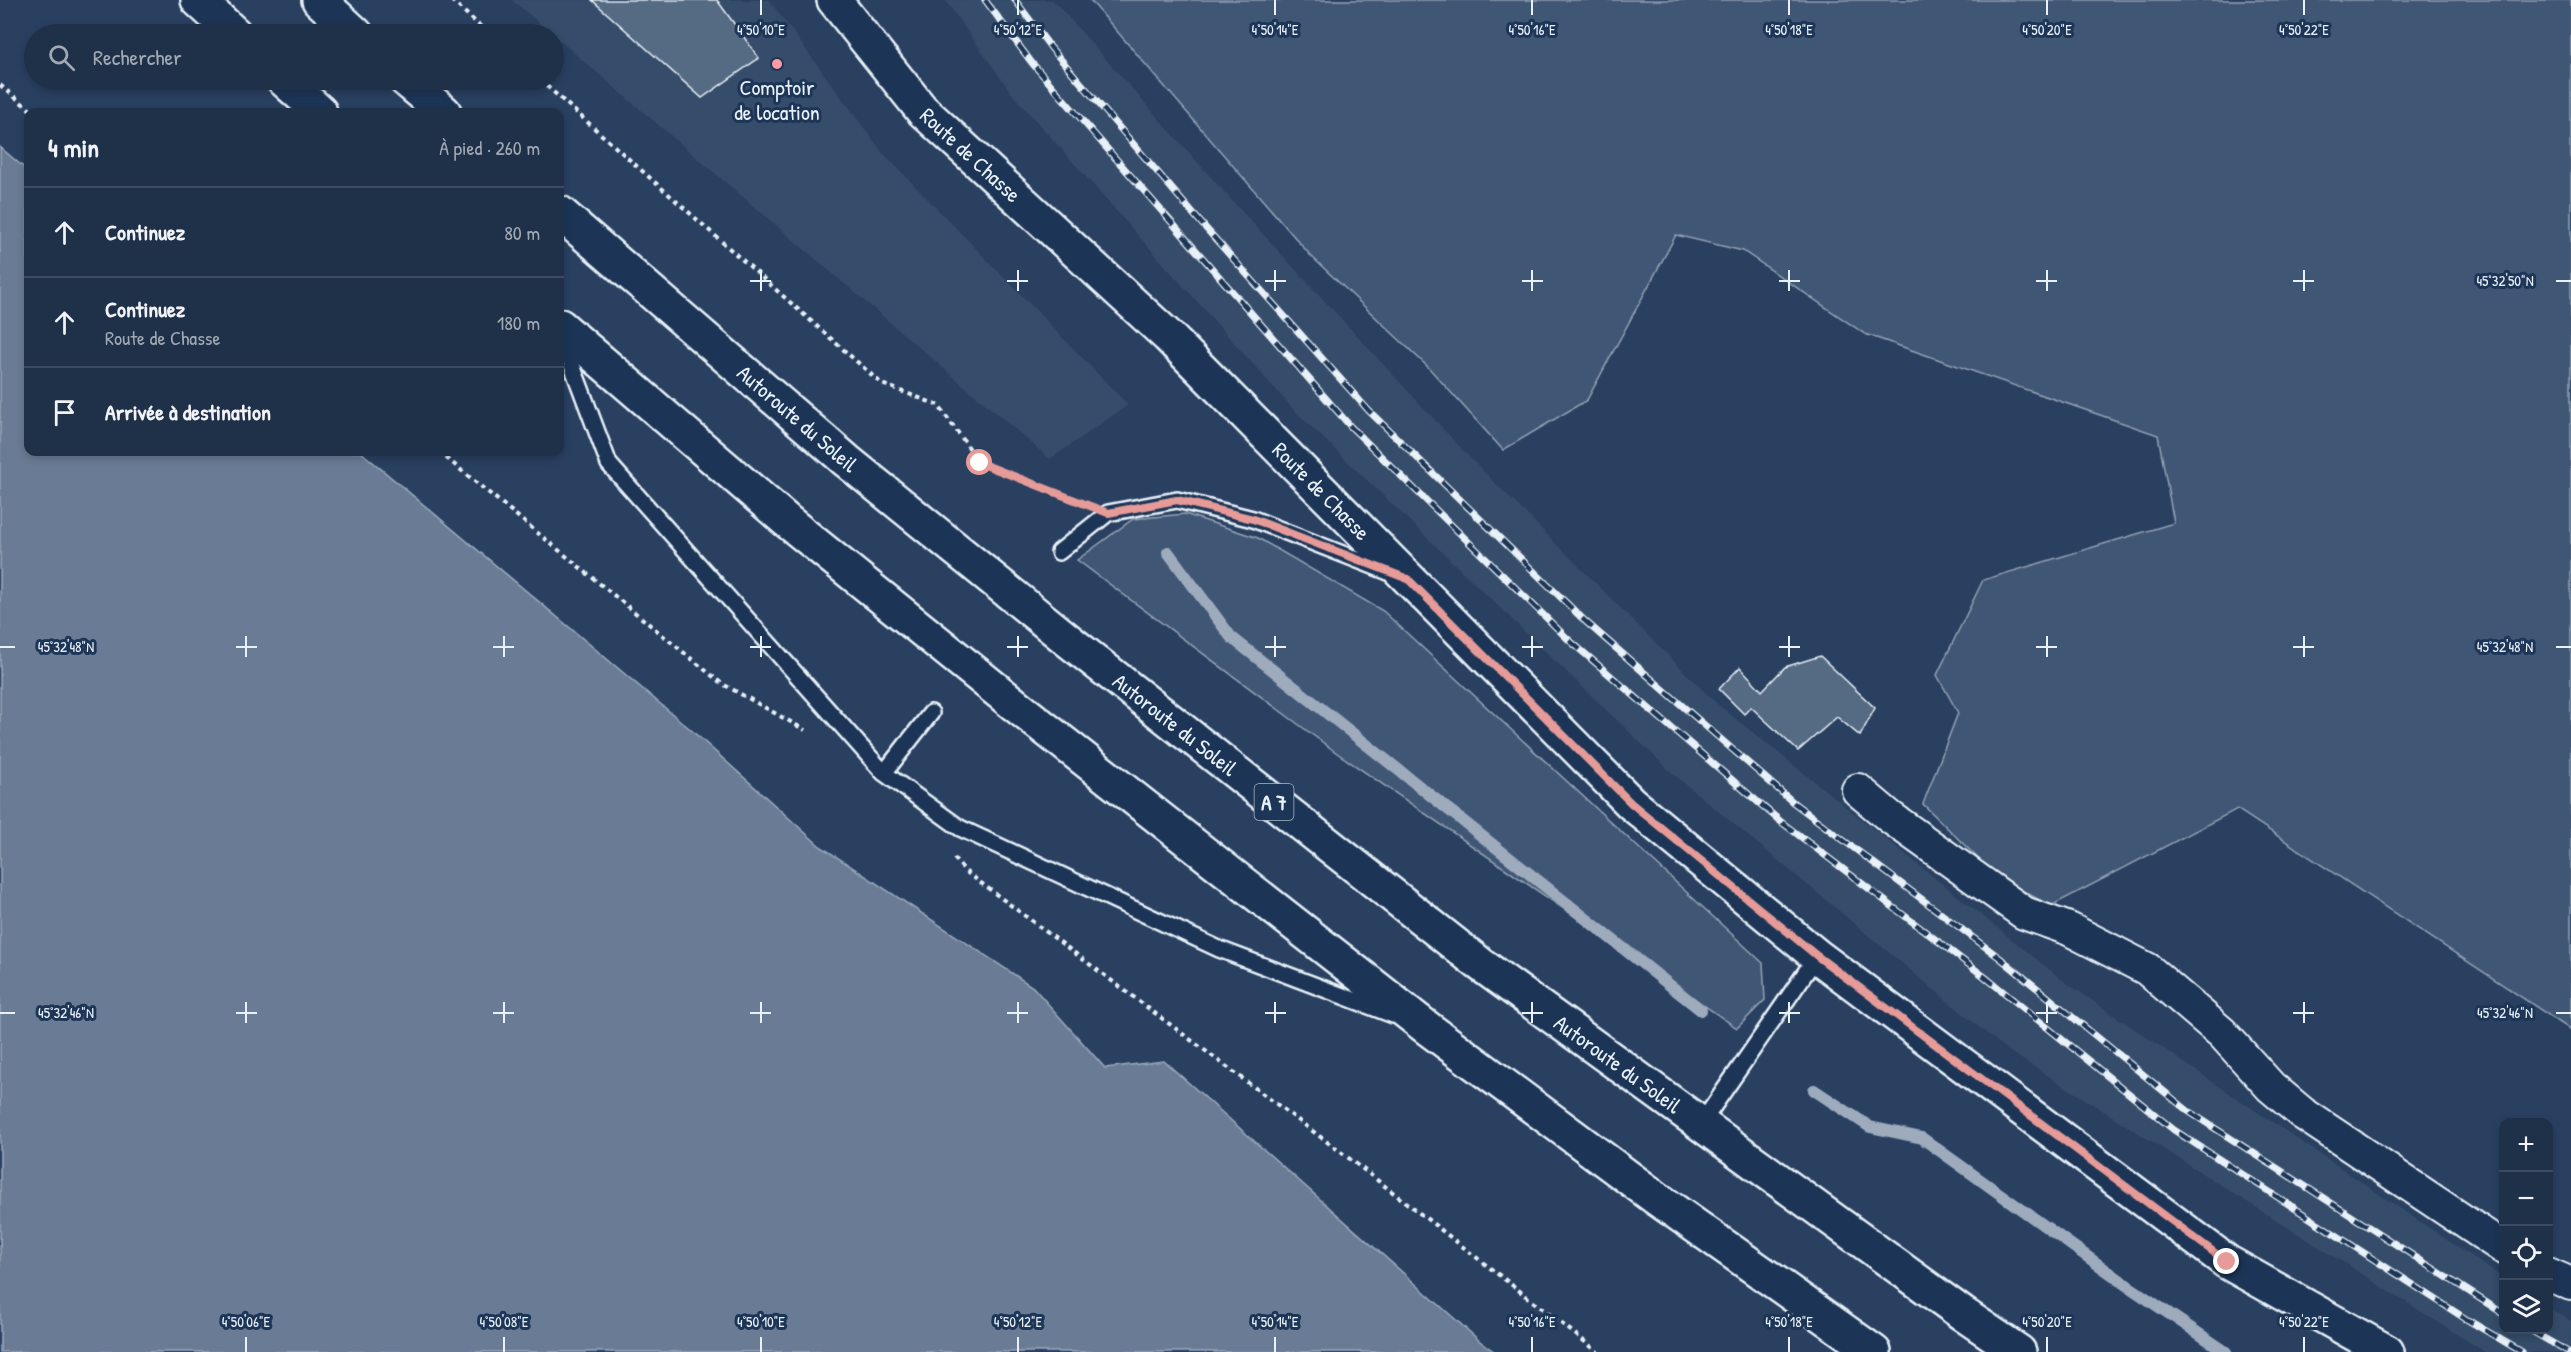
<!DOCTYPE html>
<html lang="fr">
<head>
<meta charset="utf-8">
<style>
  body { margin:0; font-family:"Patrick Hand",sans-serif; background:#2c3c53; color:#f1f3f6 }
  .controls { position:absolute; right:18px; bottom:18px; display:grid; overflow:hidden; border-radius:12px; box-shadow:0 3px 9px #0003 }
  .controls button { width:54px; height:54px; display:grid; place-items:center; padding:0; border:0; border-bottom:2px solid #3c4b61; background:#1f3049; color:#f1f3f6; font:30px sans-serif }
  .stop { position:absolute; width:18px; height:18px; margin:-14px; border:4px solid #e69b98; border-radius:50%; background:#fff }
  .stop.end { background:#e69b98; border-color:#fff; box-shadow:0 2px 6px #0008 }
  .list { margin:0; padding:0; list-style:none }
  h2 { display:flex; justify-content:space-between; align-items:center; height:78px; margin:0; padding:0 24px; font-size:26px }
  h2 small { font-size:20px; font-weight:400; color:#a1a9b4 }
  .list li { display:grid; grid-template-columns:39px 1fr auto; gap:18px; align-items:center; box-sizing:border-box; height:90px; padding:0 24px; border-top:2px solid #3c4b61 }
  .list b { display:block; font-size:22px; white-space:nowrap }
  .list p { margin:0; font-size:20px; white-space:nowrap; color:#a1a9b4 }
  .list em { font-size:20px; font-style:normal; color:#a1a9b4 }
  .icon { flex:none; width:33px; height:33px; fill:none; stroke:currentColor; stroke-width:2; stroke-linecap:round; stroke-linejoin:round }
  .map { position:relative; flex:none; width:2571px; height:1352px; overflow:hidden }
  .search { position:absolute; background:#1f3049; box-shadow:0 3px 9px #0003; left:24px; top:24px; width:540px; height:66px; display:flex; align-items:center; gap:15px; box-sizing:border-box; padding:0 21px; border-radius:33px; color:#a1a9b4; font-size:22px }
  .panel { position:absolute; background:#1f3049; box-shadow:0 3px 9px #0003; left:24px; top:108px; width:540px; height:348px; border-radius:12px }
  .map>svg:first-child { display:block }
</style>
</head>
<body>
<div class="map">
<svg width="2571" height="1352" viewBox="0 0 2571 1352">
  <rect width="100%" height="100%" fill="#294061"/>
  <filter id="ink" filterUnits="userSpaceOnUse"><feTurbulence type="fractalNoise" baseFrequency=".0167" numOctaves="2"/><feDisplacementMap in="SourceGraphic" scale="12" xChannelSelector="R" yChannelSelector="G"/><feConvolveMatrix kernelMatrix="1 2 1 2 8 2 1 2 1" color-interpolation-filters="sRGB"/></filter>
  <g filter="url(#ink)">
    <path fill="#364d6b" d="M512,0H769L882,152L1128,405L1050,459Z
      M945,0H1053L1234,203L1471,459L1716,703L2065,982L2503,1278L2504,1330H2548L2549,1308L2571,1321V1352H2485L2007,1050L1672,773L1294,410L1013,95Z"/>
    <path fill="#415774" stroke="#94a4b6" stroke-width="1.5" d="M1090,0H2571V1030L2237,809L2051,906L1996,876L1923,804L1958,713L1937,675L1983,580L2174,523L2158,435L1865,334L1743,251L1676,235L1587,400L1503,450L1428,367L1310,255Z
      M1185,514L1258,538L1383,611L1763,963L1765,1000L1737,1028L1337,753L1077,560L1133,519Z"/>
    <path fill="#6b7c95" stroke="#9dabbd" stroke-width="1.5" d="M0,147L28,171V452H361L689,728L820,846L1033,987L1105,1068L1164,1061L1481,1342L1495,1352H0Z"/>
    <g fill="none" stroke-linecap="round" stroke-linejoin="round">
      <path stroke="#9dabbd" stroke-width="12" d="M1168,552L1231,637L1701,1010
        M1814,1090L1870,1127L1922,1138L2131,1288L2226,1352"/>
    </g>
    <path fill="#556a83" stroke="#e8f1f8" stroke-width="1.5" d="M592,0H717L759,58L702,98Z
      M1820,656L1875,708L1860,736L1837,717L1798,751L1751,707L1744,714L1719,689L1740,667L1762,691L1785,667Z"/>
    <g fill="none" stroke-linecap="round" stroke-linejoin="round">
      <g stroke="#e8f1f8" stroke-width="20">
        <path id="service" d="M561,336L609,464L884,773L960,828L1219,949L1393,1015
          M1059,552L1108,513L1177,500L1253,519L1391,573
          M884,773L931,713
          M1701,1124L1817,956"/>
      </g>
      <g stroke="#e8f1f8" stroke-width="36">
        <path id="minor" d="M1858,790L1890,817L2024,913L2069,929L2147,969L2222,1033L2271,1087L2302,1113L2504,1248
          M2548,1274L2571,1284"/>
      </g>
      <g stroke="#e8f1f8" stroke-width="38">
        <g id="secondary">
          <path id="s1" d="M834,0L922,110L1168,336L1631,803L1817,956L2227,1262L2387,1352"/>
        </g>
      </g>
      <g stroke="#e8f1f8" stroke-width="38">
        <g id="motorway">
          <path d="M198,0L235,34"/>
          <path d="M319,0L356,34"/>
          <path d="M284,80L320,112"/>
          <path d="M406,80L444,112"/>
          <path id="s2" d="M560,213L847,461L1069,641L1480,964L1963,1314L2019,1352"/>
          <path d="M560,326L787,521L1019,708L1426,1027L1656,1198L1874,1352"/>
        </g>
      </g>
      <path stroke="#e8f1f8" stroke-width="4" stroke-dasharray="4.5 4.5" stroke-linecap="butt" d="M451,0L489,34
        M540,80L882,384L938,405L980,463L1076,501
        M0,85L33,112
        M439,452L721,683L805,730
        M954,858L965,871L1350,1159L1598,1352"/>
      <use href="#service" stroke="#1d3557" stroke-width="15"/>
      <use href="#minor" stroke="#1d3557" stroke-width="32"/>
      <use href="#secondary" stroke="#1d3557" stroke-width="33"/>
      <use href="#motorway" stroke="#1d3557" stroke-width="33"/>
      <g stroke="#e8f1f8" stroke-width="7">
        <path id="rail" d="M985,0L1032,63L1351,427L1569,640L1780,821L1985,977L2174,1130L2466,1319L2522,1352
          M1015,0L1051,48L1202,224L1369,411L1586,622L1794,803L2000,958L2188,1111L2504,1314
          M2530,1330L2568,1352"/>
      </g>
      <use href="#rail" stroke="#1d3557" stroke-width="4.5" stroke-dasharray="14" stroke-linecap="butt"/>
    </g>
  </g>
  <g fill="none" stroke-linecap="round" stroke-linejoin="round" filter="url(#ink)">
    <path stroke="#e69b98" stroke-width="8" d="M980,463L1108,513L1177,500L1253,519L1408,579L1631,803L1817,956L2227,1262"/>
  </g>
  <path fill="none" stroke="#e8f1f8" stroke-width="2" d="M761,0V15M1018,0V15M1275,0V15M1532,0V15M1789,0V15M2047,0V15M2304,0V15M761,270V291M1018,270V291M1275,270V291M1532,270V291M1789,270V291M2047,270V291M2304,270V291M750,281H771M1007,281H1028M1265,281H1286M1522,281H1543M1779,281H1800M2036,281H2057M2293,281H2314M2556,281H2571M246,636V657M504,636V657M761,636V657M1018,636V657M1275,636V657M1532,636V657M1789,636V657M2047,636V657M2304,636V657M0,647H15M236,647H257M493,647H514M750,647H771M1007,647H1028M1265,647H1286M1522,647H1543M1779,647H1800M2036,647H2057M2293,647H2314M2556,647H2571M246,1002V1023M504,1002V1023M761,1002V1023M1018,1002V1023M1275,1002V1023M1532,1002V1023M1789,1002V1023M2047,1002V1023M2304,1002V1023M0,1013H15M236,1013H257M493,1013H514M750,1013H771M1007,1013H1028M1265,1013H1286M1522,1013H1543M1779,1013H1800M2036,1013H2057M2293,1013H2314M2556,1013H2571M246,1337V1352M504,1337V1352M761,1337V1352M1018,1337V1352M1275,1337V1352M1532,1337V1352M1789,1337V1352M2047,1337V1352M2304,1337V1352"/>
  <circle fill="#ff9aa2" stroke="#1d3557" stroke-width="2" cx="777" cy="64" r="6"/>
  <g text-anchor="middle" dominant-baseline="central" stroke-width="6" stroke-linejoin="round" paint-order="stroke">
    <rect fill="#1d3557" stroke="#abb9c8" stroke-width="1.5" x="1254.5" y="784" width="39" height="36" rx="4.5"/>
    <g font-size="21" font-weight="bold" fill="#e8f1f8">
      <text x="1274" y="802">A 7</text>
    </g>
    <g font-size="22" fill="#e8f1f8" stroke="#1d3557">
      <text x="777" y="87">Comptoir<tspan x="777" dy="25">de location</tspan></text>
    </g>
    <g font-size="22" fill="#e8f1f8" stroke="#1d3557">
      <text stroke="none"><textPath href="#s1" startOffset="207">Route de Chasse</textPath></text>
      <text stroke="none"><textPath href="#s2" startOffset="314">Autoroute du Soleil</textPath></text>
      <text stroke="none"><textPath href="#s1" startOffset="693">Route de Chasse</textPath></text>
      <text stroke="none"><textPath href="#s2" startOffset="800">Autoroute du Soleil</textPath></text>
      <text stroke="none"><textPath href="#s2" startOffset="1358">Autoroute du Soleil</textPath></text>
    </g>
  </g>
  <g font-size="15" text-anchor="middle" fill="#e8f1f8" stroke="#1d3557" stroke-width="6" stroke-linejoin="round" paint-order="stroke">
    <text x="761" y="35">4°50'10"E</text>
    <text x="1018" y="35">4°50'12"E</text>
    <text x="1275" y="35">4°50'14"E</text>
    <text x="1532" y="35">4°50'16"E</text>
    <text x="1789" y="35">4°50'18"E</text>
    <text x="2047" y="35">4°50'20"E</text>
    <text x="2304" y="35">4°50'22"E</text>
    <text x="2505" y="286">45°32'50"N</text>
    <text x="66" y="652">45°32'48"N</text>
    <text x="2505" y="652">45°32'48"N</text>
    <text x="66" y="1018">45°32'46"N</text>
    <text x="2505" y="1018">45°32'46"N</text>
    <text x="246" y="1327">4°50'06"E</text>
    <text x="504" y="1327">4°50'08"E</text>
    <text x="761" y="1327">4°50'10"E</text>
    <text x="1018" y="1327">4°50'12"E</text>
    <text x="1275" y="1327">4°50'14"E</text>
    <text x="1532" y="1327">4°50'16"E</text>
    <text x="1789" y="1327">4°50'18"E</text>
    <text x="2047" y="1327">4°50'20"E</text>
    <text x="2304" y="1327">4°50'22"E</text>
  </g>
</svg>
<div class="controls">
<button>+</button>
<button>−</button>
<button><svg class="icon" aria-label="locate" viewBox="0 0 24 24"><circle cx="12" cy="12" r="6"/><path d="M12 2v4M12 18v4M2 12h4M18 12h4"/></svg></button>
<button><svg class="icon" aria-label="layers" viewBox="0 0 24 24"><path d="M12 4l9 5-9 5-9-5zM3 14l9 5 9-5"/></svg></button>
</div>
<div class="stop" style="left:980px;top:463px"></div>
<div class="stop end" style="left:2227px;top:1262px"></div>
<div class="search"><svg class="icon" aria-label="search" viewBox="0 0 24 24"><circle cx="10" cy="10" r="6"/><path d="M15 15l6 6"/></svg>Rechercher</div>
<section class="panel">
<h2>4 min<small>À pied · 260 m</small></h2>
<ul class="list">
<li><svg class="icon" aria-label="ahead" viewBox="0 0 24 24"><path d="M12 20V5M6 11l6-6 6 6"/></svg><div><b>Continuez</b></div><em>80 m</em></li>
<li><svg class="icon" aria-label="ahead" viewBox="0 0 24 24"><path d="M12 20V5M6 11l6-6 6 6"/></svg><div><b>Continuez</b><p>Route de Chasse</p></div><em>180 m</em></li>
<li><svg class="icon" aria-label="arrive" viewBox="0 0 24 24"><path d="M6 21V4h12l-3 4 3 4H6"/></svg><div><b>Arrivée à destination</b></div></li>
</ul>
</section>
</div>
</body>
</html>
